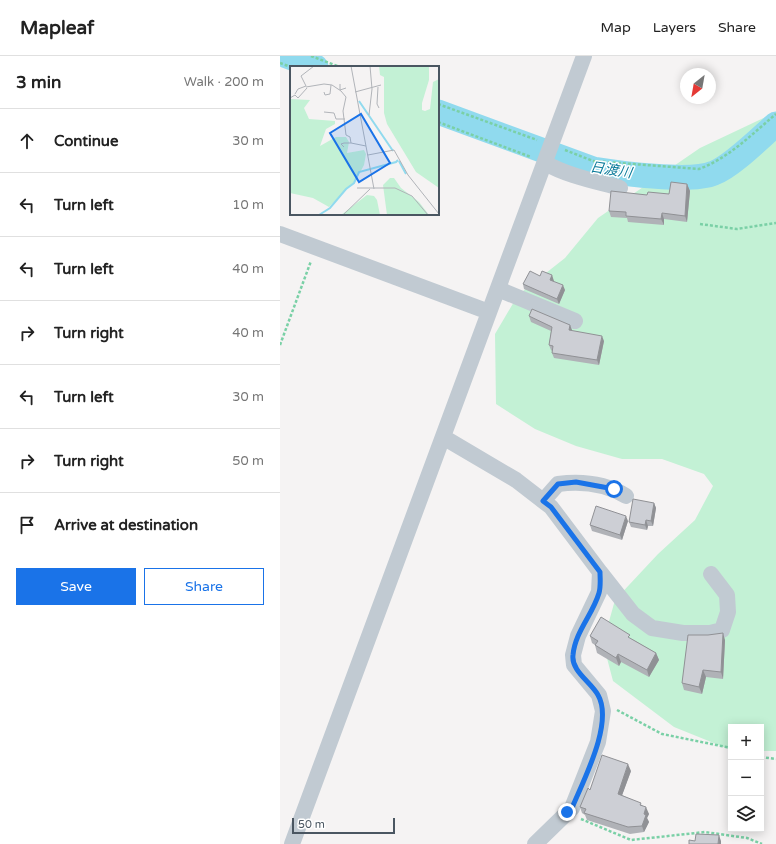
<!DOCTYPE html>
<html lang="en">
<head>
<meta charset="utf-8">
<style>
  body { margin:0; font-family:"Varela Round","Noto Sans JP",sans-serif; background:#f6f6f6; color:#222 }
  .controls { position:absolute; right:12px; bottom:12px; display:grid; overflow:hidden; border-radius:0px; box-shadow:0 2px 10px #0003 }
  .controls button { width:36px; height:36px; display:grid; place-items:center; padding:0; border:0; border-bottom:1px solid #e0e0e0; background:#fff; color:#222; font:20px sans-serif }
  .compass { position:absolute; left:400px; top:12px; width:36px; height:36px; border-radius:50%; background:#fff; box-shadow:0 2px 10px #0003; rotate:211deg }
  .scale { position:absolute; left:12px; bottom:10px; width:103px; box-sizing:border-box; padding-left:4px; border:2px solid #4a5661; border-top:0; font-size:11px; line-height:14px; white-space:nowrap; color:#4a5661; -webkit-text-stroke:3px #fff; paint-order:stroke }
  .stop { position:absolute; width:12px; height:12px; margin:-9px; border:3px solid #1a73e8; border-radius:50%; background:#fff }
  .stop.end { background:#1a73e8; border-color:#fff; box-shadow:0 1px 4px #0008 }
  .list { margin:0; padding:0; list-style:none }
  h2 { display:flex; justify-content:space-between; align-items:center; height:52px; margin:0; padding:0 16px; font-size:17px }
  h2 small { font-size:13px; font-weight:400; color:#767676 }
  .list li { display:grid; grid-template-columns:26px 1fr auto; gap:12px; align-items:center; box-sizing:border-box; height:64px; padding:0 16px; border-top:1px solid #e0e0e0 }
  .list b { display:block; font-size:15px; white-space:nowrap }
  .list em { font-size:13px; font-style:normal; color:#767676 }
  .actions { display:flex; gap:8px; padding:12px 16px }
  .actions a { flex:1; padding:9px 0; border:1px solid #1a73e8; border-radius:0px; text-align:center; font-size:14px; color:#1a73e8 }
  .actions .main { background:#1a73e8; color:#fff }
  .icon { flex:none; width:22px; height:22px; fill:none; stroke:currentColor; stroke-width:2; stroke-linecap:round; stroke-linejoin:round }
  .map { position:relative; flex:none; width:496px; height:788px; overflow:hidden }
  header { display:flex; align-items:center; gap:24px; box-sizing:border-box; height:56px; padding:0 20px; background:#fff; border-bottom:1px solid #e0e0e0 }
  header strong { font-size:19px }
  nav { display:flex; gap:22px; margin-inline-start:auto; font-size:14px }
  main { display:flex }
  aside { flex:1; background:#fff }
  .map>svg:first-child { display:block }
</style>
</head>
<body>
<header>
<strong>Mapleaf</strong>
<nav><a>Map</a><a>Layers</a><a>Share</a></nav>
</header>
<main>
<aside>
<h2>3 min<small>Walk · 200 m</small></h2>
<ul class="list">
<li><svg class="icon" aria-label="ahead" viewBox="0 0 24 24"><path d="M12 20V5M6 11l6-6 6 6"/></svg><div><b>Continue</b></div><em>30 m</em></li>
<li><svg class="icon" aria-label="left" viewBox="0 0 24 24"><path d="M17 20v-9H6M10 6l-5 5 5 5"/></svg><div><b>Turn left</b></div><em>10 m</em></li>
<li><svg class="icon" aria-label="left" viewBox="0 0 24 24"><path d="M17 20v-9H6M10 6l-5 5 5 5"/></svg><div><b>Turn left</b></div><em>40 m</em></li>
<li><svg class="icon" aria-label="right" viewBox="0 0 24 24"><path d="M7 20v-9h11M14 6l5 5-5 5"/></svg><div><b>Turn right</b></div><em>40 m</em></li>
<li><svg class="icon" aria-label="left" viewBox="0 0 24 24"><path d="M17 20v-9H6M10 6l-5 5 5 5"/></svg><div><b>Turn left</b></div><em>30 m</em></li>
<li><svg class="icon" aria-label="right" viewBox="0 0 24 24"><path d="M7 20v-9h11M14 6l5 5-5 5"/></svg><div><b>Turn right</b></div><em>50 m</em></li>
<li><svg class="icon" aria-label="arrive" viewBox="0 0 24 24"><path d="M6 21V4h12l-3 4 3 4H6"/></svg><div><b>Arrive at destination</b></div></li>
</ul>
<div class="actions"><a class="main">Save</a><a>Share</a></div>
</aside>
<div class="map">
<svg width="496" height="788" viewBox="0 0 496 788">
  <rect width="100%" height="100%" fill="#f5f3f3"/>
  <path fill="#c3f1d5" d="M496,56V695H481V671H451V694L394,671L333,625L323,587L335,544L378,498L415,464L433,430L424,418L382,403H342L296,390L255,373L216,348L215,278L238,239L285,202L318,162L420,92Z"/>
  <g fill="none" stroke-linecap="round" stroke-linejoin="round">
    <path stroke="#90daee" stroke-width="25" d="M7,0L36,11
      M158,56L313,113C339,117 411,127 434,117C451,111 481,81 496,68"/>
    <path stroke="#7ad0a6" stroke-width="2.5" stroke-dasharray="3 2" stroke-linecap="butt" d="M31,0L60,11
      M0,7L11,11
      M158,48L257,84
      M158,66L251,101
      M285,94L313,105L419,113C449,102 472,78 496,58
      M420,168L457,173L496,167
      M0,289L31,205
      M337,654L382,678L451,692
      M481,701L496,703
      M301,763L351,784L425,776L467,782L482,788"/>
    <path stroke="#c1cad2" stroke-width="16" d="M265,107C288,120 315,125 340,132
      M0,178L209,256
      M218,233L295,265
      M163,381L236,424L271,451L320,516L319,536L298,580L293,599L294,609L319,639L323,655L318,686L292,752L255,788
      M263,445L278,428C301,425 326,428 346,440
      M320,516L353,558L372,572L403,577H430L442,574L448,556L447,539L431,518
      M12,788L304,0"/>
  </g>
  <path fill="#b0b2b7" d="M407,128L410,135L407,166L384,163V169L348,166L347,162L331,161L329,155L367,139L389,138Z
    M272,219L273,225L285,234L279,248L244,233L243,228L260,220Z
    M249,260L290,269L292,275L324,285L319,309L274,302L272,297V295L271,294L269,289L271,275L251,266Z
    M374,447L376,452L373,470H368L367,474L351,471L349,466Z
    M348,465L342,484L312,475L310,469Z
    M310,580L352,583L376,597L379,604L369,621L341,606L339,610L317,597L315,589L312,587Z
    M445,584L443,623L426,621L422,638L404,634L402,627Z
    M351,715L342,739L362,749L369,758L367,762L369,766L364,776L350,778L307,764L305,759L302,757L300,751L310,734Z"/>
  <path fill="#909195" d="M407,128L410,135L407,166L405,160Z
    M382,157L384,163V169L381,163Z
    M272,219L274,225L272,229L270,224Z
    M283,229L285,234L279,248L277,243Z
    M290,269L292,274L291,279L289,274Z
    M322,280L324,285L319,309L317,304Z
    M374,447L376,452L373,470L371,465Z
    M346,460L348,465L342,484L340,479Z
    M366,464L368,470L367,474L365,469Z
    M443,577L445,584L443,623L441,616Z
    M376,597L379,604L369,621L367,614Z
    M338,598L341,606L339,610L336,602Z
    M423,614L426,621L422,638L419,631Z
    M348,708L351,715L340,745L338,738Z
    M366,751L369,758L367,762L369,766L364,776L362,770L364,758Z
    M439,779L441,785V788H438Z"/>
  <path fill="#cdcfd5" stroke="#909195" d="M391,126L407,128L405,160L382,157L381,163L346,160V156L329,155L331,135L367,139L368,136L389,138Z
    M250,215L260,220L262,215L272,219L270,224L283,229L277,243L243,228Z
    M252,253L290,269L289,274L322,280L317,304L272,297L273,290L269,289L272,271L249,260Z
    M353,443L374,447L371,465L366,464L365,469L349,466Z
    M316,450L346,460L340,479L310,469Z
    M321,561L350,579L348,581L376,597L367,614L338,598L336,602L315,589L318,585L310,580Z
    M443,577L441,616L423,614L419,631L402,627L408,579H428Z
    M322,699L348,708L338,738L361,747L360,749L366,751L364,758L366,759L362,770L348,771L304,757L306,753L300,751L308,732L310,734Z
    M416,778L439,779L438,788H409V784L415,785Z"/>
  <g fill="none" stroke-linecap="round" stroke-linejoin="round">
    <path stroke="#1a73e8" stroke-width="5" d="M287,756L292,752C303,725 334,667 318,639C311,626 291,615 293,599C295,576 313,558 319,537C321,530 320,522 320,516L271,451L263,445L278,428L296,426L334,433"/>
  </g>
  <g text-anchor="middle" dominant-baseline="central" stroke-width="3" stroke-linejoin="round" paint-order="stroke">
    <g font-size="14" font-style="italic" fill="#0c7c9b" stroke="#fff">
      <text transform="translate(331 114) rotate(9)">日渡川</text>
    </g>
  </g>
  <g transform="translate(10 10)">
    <rect width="149" height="149" fill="#f5f3f3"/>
    <path d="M89,0H139V14L132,37V44L135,45L140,43L143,16L149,13V122L126,106L97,58L94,47V11L90,9ZM0,33L20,34L14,42L19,53L45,55V58L36,63L30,80L46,71H56L59,76L57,87L74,84L76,88L74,99L66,114L39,141L23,132L0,127ZM100,112H104L111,122L129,136L139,149H97L93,119ZM77,129L84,130L87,134L90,149H51Z" fill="#c3f1d5"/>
    <path fill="none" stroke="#90daee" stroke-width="2" d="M69,35L103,85M109,95L116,108M29,149L40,142L56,123L64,117L69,106L106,96L108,94"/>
    <path fill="none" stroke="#b1b4b9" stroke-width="1" d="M61,0L84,123M80,0L82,23M50,18V24L56,22M16,21L34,18L42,19L51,25L56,31L53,45L56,69L60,71L61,77L76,80M88,21L87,38L89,42M34,26L35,29L40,28L41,19M65,26L91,19M5,28L8,23L16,20L11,10L24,0M0,32L5,29L8,32L17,22M34,46L44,47L46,53H55M79,49L82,23M54,81L51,78L54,77H61M78,89L104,84L118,109L149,148M67,122H105L122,130L138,149M53,149L80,123"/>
    <path fill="#1a73e8" fill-opacity="0.15" stroke="#1a73e8" stroke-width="2" d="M71,48L100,97L69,116L40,67Z"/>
    <rect width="149" height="149" fill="none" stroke="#4a5661" stroke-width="2"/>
  </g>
</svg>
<div class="controls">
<button>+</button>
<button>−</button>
<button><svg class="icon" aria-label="layers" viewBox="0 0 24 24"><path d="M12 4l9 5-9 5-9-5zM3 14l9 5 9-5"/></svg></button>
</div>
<svg class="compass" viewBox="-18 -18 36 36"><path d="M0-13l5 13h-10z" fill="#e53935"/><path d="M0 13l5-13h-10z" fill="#767676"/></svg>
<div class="scale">50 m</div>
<div class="stop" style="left:334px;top:433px"></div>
<div class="stop end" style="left:287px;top:756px"></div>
</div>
</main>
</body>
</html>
